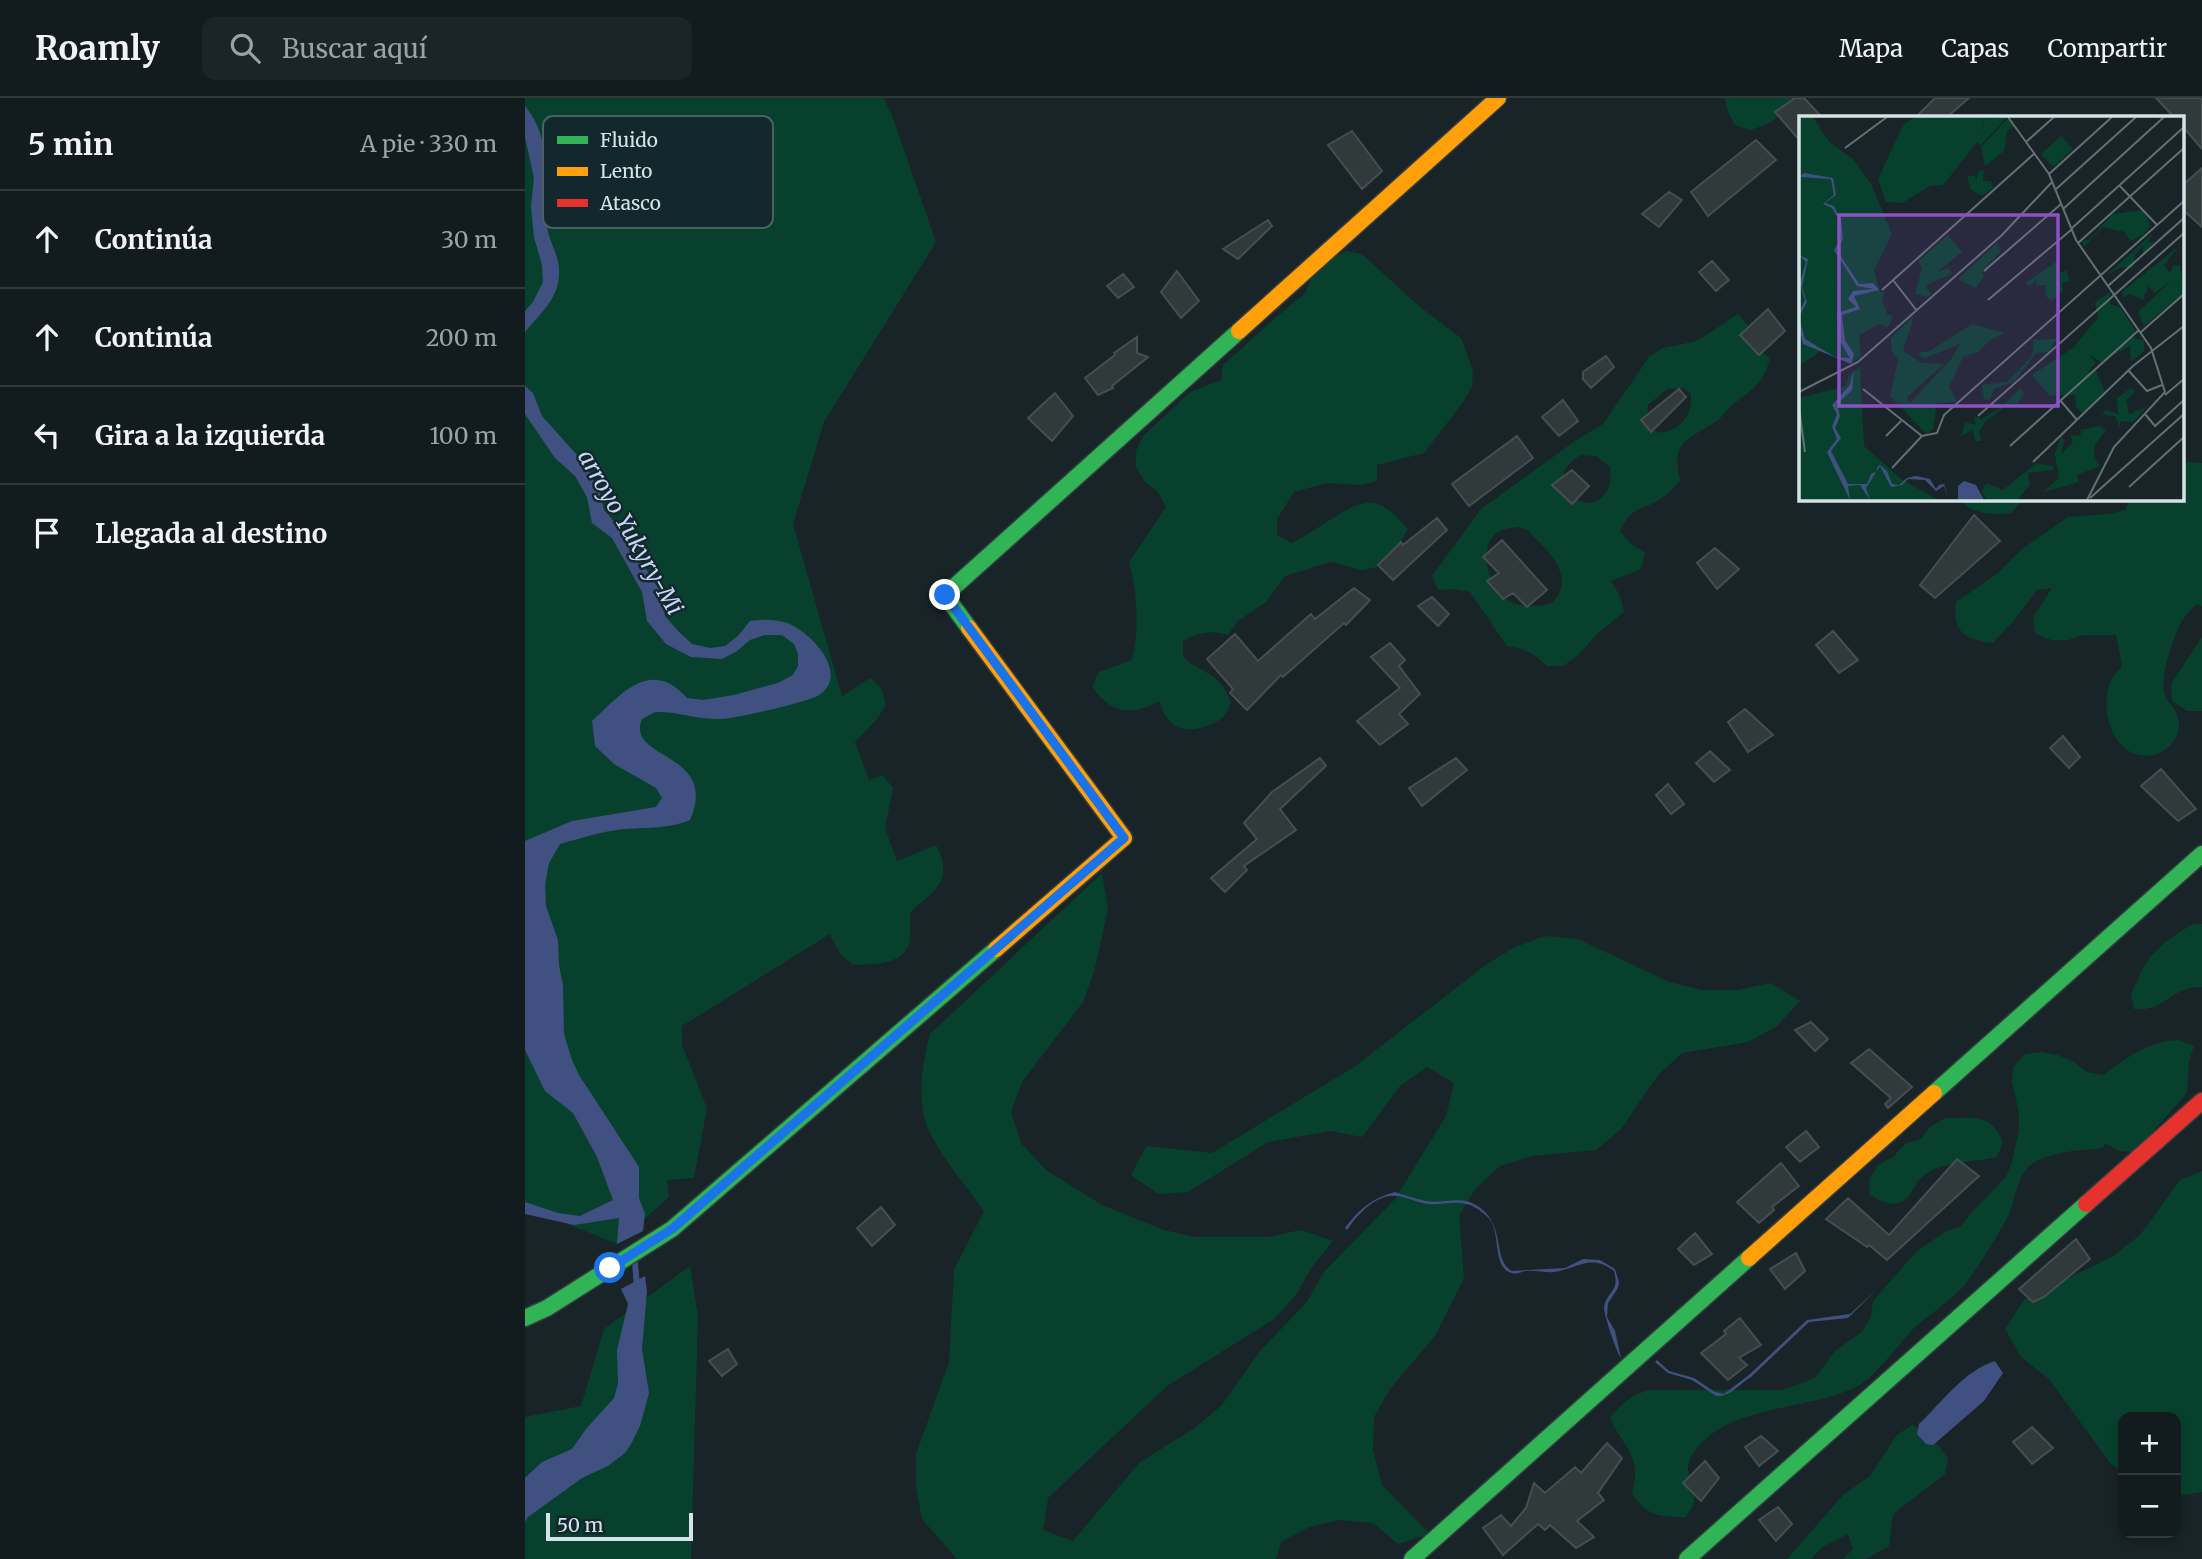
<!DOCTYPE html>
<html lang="es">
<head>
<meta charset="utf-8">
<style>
  body { margin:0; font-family:Merriweather,serif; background:#1b2426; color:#f1f3f6 }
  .controls { position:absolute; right:21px; bottom:21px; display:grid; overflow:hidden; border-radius:14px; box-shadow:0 4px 10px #0003 }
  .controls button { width:63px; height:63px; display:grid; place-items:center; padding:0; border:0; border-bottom:2px solid #31393b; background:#121b1d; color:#f1f3f6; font:35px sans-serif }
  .scale { position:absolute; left:21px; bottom:18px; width:147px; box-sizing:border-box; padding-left:7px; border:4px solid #d5e3e6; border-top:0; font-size:19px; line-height:24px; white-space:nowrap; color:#d5e3e6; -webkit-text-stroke:5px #12282d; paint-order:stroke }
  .stop { position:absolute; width:21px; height:21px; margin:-16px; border:5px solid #1a73e8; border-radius:50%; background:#fff }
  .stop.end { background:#1a73e8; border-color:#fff; box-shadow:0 2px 7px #0008 }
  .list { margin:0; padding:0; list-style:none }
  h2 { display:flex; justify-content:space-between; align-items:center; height:91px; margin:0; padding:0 28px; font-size:30px }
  h2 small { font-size:23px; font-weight:400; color:#9ca1a4 }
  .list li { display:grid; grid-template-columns:46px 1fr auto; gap:21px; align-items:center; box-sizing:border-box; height:98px; padding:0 28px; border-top:2px solid #31393b }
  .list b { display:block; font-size:26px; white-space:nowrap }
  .list em { font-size:23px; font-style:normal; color:#9ca1a4 }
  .icon { flex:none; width:38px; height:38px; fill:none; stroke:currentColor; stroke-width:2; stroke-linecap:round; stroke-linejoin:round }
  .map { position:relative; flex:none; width:1677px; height:1461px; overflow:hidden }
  header { display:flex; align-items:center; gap:42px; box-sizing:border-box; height:98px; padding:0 35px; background:#121b1d; border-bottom:2px solid #31393b }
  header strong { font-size:33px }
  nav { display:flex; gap:38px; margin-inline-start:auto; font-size:24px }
  .search { width:490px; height:63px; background:#1b2426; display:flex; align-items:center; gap:18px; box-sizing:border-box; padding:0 24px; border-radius:14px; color:#9ca1a4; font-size:26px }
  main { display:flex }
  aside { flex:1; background:#121b1d }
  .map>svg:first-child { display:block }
</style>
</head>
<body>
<header>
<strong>Roamly</strong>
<div class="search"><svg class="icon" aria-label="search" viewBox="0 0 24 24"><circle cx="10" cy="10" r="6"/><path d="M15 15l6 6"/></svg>Buscar aquí</div>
<nav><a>Mapa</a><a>Capas</a><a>Compartir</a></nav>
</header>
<main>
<aside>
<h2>5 min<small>A pie · 330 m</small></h2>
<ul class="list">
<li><svg class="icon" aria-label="ahead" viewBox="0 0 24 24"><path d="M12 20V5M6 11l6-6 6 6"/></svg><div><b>Continúa</b></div><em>30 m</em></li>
<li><svg class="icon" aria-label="ahead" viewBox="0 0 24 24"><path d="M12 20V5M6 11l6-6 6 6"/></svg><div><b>Continúa</b></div><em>200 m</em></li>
<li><svg class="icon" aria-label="left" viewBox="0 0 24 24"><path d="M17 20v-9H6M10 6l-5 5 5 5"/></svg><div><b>Gira a la izquierda</b></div><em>100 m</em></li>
<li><svg class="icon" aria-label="arrive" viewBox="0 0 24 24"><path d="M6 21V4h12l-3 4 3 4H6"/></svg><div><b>Llegada al destino</b></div></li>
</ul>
</aside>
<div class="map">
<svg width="1677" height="1461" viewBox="0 0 1677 1461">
  <rect width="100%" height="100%" fill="#182427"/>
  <path fill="#07412d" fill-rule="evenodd" d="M0,0H359L369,23L411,144L299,324L268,426L317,598L345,580L356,590L361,606L353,620L330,644L344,682L358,677L368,690L360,730L372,763L411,747C429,780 412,792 386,813C384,822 386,832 385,841C382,868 348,866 328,867L315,856L305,836L157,928V947L182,1010L169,1080L142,1082L144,1099L92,1146L40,1125L0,1113Z
    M1200,0H1269C1260,4 1260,11 1253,18C1245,26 1235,29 1225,32L1210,27L1203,14Z
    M821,153L837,156L895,209L936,240L948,272L947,288L939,303L899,355L852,367V383L837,387L802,385L769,394L752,421V437L766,445C786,437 823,406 841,405C859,403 872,419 883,431L867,458L852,469L837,472L806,464L760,478L741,504L713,523L703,537C685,532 674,534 658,543V559C681,579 693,572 706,604C704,609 701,616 698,619C687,629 662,636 649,627C641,621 637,612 634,603C607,619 584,615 567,588L574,574L607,562C615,529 612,496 604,464L641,409L633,394L619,383L611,369V353L618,338L665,294L696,282L698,267L765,207L779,197L792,168Z
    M1213,216L1227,233L1230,249L1245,260C1238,288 1225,292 1205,309C1201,312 1198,318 1194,321C1169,341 1144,338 1155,382C1149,390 1143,396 1134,402C1114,414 1107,408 1095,433L1106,446L1120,455L1116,471L1086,483L1095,498L1099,514L1074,534L1052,558L1038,568H1022C1009,555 999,550 982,548L945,494L929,491L913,492L907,478L956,411L1050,343L1078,326L1124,259L1138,250L1172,243ZM1158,290L1166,296C1166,304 1166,311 1162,318C1156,330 1130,345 1123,324C1122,319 1123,312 1123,307L1142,291ZM1055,357L1071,358L1085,369C1090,403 1061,418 1037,390C1038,370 1040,369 1055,357ZM994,429C1003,431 1005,435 1012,442C1030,459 1049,483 1027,505C1014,508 1001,510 988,505C964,495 948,444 977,432C982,430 989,430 994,429Z
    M1661,364L1677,365V508L1672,506C1669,509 1664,513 1661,517C1650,531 1633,581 1640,598C1645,607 1654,614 1654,626C1654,648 1633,661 1614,657C1584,651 1574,604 1587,580C1590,576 1594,572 1597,568L1591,537H1558L1543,542H1526L1510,535L1508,519L1527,490L1512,492L1491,520L1468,545C1440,542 1427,534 1431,504L1473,475L1497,451L1543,419L1584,416L1600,412L1605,401H1658V367Z
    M1434,401H1499L1486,415C1466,417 1449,417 1434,401Z
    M1677,539V613H1662L1647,603L1646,586Z
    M577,775L583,811L569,874L558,904L497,984L486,1014L496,1045L521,1072L577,1107L639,1132L671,1139H743L776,1132L808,1143L787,1169L771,1197L749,1221L642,1288L523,1400L518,1432L548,1443L614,1365L671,1329L697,1307L735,1253L782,1204L798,1175L870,1101L921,1018L929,985L902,969L875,988L837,1039L805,1033L743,1044L663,1094L633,1096L606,1077L621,1048L687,1055L829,969L962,866L990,849L1020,838L1053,841L1144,884L1178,892H1212L1246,885L1275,903L1252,928L1223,944L1157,955L1133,977L1096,1031L1071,1052L1007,1058L975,1068L951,1090L934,1117L939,1180L910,1238L865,1291L849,1319L848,1352L857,1387L905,1436L873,1446L848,1425L814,1422L784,1429L756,1444L751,1461H432L397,1421L391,1389V1356L424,1264L429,1172L459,1113C442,1089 420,1064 406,1037C390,1006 397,968 405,936Z
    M1669,826H1677V889C1643,889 1642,914 1609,911L1606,896C1611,887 1616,872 1621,865C1632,849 1652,834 1669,826Z
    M1654,942L1669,948L1664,963L1662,995L1610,1054L1595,1053L1580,1045L1578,1050C1558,1052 1535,1053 1516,1061C1490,1071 1493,1098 1483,1118C1475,1134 1448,1178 1437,1190C1422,1205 1404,1217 1388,1231C1373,1247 1350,1279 1333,1288C1282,1314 1204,1305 1169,1354C1154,1374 1172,1385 1169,1405C1168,1409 1163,1415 1161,1419C1136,1419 1120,1418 1107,1395C1118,1357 1098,1350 1085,1320C1096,1305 1106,1298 1123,1292H1258L1290,1280L1310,1253L1338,1233L1346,1219L1348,1203L1392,1153L1420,1134L1436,1128L1446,1115L1481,1079L1487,1064L1494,1032V1015L1487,984L1488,969L1500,956L1516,954L1533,957L1549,964L1562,974L1578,977C1604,959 1621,944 1654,942Z
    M1421,1020C1449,1020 1466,1015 1478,1044L1472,1059C1448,1065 1417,1062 1397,1079C1388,1086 1388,1099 1376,1104C1365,1109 1354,1102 1345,1097L1344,1081L1353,1067L1368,1059L1380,1046L1396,1041L1405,1029Z
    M1677,1073V1394L1651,1398V1319H1598V1374L1585,1365L1524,1281L1496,1259L1480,1231L1499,1202L1588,1158L1615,1137L1655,1082Z
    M165,1168L173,1218L166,1461H0V1319L56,1308L79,1231Z
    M1387,1327C1403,1336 1413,1345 1423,1361L1420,1376L1368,1416L1364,1448L1341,1461H1318L1328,1451L1323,1436L1296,1450L1286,1461H1262L1318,1397L1345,1378L1372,1337Z"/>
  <path fill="#405181" d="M0,8C31,46 15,84 22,128C25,150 38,159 33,185C29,205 12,219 0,234V213L8,204L18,184L17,167L9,139L6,109L9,80L0,39Z
    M0,288L8,295L17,318L60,366L75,395L79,412L93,428L134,491L140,518L154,534L167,546L185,550L200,548L213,538L225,523C237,521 250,521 262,525C285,533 326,576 294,597C283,604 209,621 195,621C174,622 151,613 131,614C127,615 121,619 117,621C116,625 114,628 115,632C117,661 192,660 165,722C143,731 124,729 100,731C78,733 56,740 35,746L24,765L20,787L21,808L33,842L34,867L38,888L39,936L47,962L54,977L114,1069V1100L120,1116L118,1133L92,1146L94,1120L49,1127L0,1116V1104L33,1115L55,1118L88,1102L72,1059L48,1015L20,993L0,952V743L47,723L131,709L137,700L131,690L89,666L70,648L67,623C96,596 126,559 162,600L178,602L209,597L253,585L268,577L273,568V556L269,546L257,537H240L225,542L212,553L197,561L166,559L141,546L122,523L117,494L87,440L67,425L62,399L50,378L30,360L0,316Z
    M870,1094C880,1097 891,1101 901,1103C916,1106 935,1098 949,1106C983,1124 966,1161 987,1173L1040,1170L1058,1161L1075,1162L1090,1171L1094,1184L1093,1190L1083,1205L1082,1219L1090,1233L1096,1260C1093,1258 1078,1215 1079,1209C1082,1193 1095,1194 1089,1173C1065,1155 1053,1171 1029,1174C1020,1175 1011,1172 1002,1173C997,1173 992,1177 987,1175C968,1171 975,1137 966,1123C963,1118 951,1109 945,1107C932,1102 917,1107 903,1106C887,1104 873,1093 857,1100C842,1106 831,1119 822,1132L820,1130C833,1112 847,1100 870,1094Z
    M120,1178L122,1193L117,1251L124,1295L115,1328L106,1346L100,1355L83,1368L57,1380L3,1419L0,1424V1380L17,1364L47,1351L61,1331L89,1300L93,1286L92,1252L103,1206L96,1191Z
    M1351,1192L1323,1220L1284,1224L1226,1279C1214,1286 1206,1299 1191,1298L1167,1282L1143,1275L1130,1264L1132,1262L1144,1273L1169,1280L1190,1294L1199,1296L1224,1277L1282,1222L1325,1216Z
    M1470,1263L1478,1275L1459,1303L1408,1347L1401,1346L1392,1336L1394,1326C1416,1305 1440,1272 1470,1263Z"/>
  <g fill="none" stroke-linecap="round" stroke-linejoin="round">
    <path stroke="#405181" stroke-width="6" d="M110,1165L112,1189"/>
  </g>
  <path fill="#303a3b" stroke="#454e51" stroke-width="2" d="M1270,0H1279L1297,19H1276V44L1250,14Z
    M1410,0H1444L1422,19H1391Z
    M1631,0H1677V51L1658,29V19H1649Z
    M827,33L857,73L837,91L803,47Z
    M1231,42L1251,62L1183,118L1166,94Z
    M1677,70V129L1658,112V87Z
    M1144,94L1157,102L1134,129L1117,116Z
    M743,122L747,128L713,161L698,151Z
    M1187,163L1204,182L1191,193L1174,174Z
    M652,173L674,203L656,220L636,194Z
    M598,176L609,189L593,200L582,188Z
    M1243,211L1260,233L1234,257L1215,237Z
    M612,239V255L623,259L587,288L588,290L573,297L560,280L590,257L589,255Z
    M1081,258L1089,269L1066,290L1058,281V274Z
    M1154,291L1161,299L1126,334L1116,322Z
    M530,295L548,318L527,343L503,320Z
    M1038,302L1053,323L1034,338L1017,319Z
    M992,338L1008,360L944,408L927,386Z
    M1047,372L1064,388L1047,406L1027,387Z
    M1449,417L1475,443L1410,500L1395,487Z
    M912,420L922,432L868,482L853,467L876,444L878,447Z
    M977,442L1022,492L1002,509L988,495L978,501L962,483L974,475L958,459Z
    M1190,450L1214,471L1192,491L1172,465Z
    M829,490L845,502L821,527L819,525L758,579L756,577L722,612L705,595L708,591L682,561L710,536L733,563L786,516L790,521Z
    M907,499L924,516L913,528L893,508Z
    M1308,533L1333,562L1314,575L1291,547Z
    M865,545L880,562L874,568L895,596L874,616L883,626L855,647L832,623L875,590L846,559Z
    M1220,611L1248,637L1223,654L1203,624Z
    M1538,638L1555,659L1544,670L1525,650Z
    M1185,653L1205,672L1189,684L1171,665Z
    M795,660L801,668L755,711L771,732L719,768L722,772L700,794L686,780L732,741L719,725L747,694Z
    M931,660L942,672L897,708L884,690Z
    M1636,671L1671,711L1653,723L1616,688Z
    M1143,686L1159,706L1146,716L1131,697Z
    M1286,924L1303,941L1290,953L1270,932Z
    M1344,951L1387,989L1363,1010L1360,1006L1366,1000L1326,965Z
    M1281,1033L1294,1049L1275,1064L1261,1049Z
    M1432,1061L1454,1078L1362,1162L1344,1147L1342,1149L1301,1121L1323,1100L1364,1137Z
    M1256,1065L1274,1088L1247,1109L1249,1112L1234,1125L1212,1104Z
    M356,1109L370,1127L347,1148L332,1130Z
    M1170,1135L1187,1156L1169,1167L1153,1151Z
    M1551,1141L1565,1161L1519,1199L1508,1204L1494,1191Z
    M1271,1155L1280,1173L1260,1191L1245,1171Z
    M1215,1220L1236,1247L1214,1260L1222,1267L1203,1282L1176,1255L1201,1236L1199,1233Z
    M203,1251L212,1266L197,1278L184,1263Z
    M1507,1329L1528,1350L1507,1366L1488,1344Z
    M1236,1338L1253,1353L1234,1368L1220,1349Z
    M1082,1345L1097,1360L1073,1395L1079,1402L1052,1423L1069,1439L1051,1450L1025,1427L1020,1432L1013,1426L978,1457L958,1430L976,1417L986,1428L1001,1410L1009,1385L1020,1395L1050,1369L1056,1375Z
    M1180,1363L1194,1380L1176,1403L1158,1385Z
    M1253,1409L1267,1426L1251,1443L1234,1422Z"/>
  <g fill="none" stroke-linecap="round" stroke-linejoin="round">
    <g stroke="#343e40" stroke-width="19">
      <path id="fast" d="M444,530L420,497L714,233
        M1409,995L1677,756
        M0,1220L22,1210L147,1131L471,851
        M887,1461L1224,1160
        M1162,1461L1561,1106"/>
    </g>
    <g stroke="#343e40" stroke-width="19">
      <path id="slow" d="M714,233L973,0
        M444,530L599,740L471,851
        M1224,1160L1409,995"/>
    </g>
    <g stroke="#343e40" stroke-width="19">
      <path id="jam" d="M1561,1106L1677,1003"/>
    </g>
    <use href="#fast" stroke="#30b455" stroke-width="16"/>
    <use href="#slow" stroke="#ff9f0a" stroke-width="16"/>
    <use href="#jam" stroke="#e5322d" stroke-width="16"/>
  </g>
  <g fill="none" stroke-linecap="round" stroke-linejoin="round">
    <path stroke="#1a73e8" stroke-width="9" d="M85,1170L147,1131L599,740L420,497"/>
  </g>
  <g text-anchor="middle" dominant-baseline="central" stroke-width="5" stroke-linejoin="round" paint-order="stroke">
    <g font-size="23" font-style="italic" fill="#c9d6f7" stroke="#12282d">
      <text transform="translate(106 434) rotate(60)">arroyo Yukyry-Mi</text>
    </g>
  </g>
  <g transform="translate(1274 18)">
    <rect width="385" height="385" fill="#182427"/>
    <path d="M14,1L30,26L54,43L72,68L93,118L75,154L81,176H86L83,183L88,198L94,200L89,211L79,208L60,220L62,240L52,248L23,234L0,250V2ZM115,1H185L181,20L186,1H208L181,30L179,25L144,69L131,70L103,87L87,86L79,63L104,9ZM210,1L215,10L208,15L205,35L186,50L182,31ZM262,20L274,33L254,51L242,38ZM185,54L184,65H192L194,72L183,80L172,74L168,60H176L177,65L179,56ZM344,94L352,110L345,118L331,125L326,116L304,111L285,131L283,125L290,124L314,98ZM354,117L349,126H355L344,139V129L336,139L334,152L322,151L308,159ZM149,119L163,136L138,156L149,152L154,157L126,170L132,178L129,181L116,178L123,152L119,145ZM198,127L202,135L183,155L185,160L177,172L159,163ZM381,129L365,149L371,157L374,150L381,149L385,177L345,210L339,196L373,164L356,177L349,170L344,184L331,178L324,182L323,176ZM257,146L260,157L268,154L270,165L263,167L264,175L252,185L246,179L247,169H237L238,163L231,170L226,167ZM311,176V188L321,191L336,214L334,222L345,224V235L332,246L331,230L302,246L290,239L297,247L288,257L296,253L307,278L283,297L277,291L276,279L251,280L233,259L274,232L299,202L296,186ZM115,200L104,235L123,247L145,248L108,281L111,287L153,242L161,228L126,242L119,239L121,236H129L173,208L206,217L191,224L179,236L164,241L150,271L158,286L138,287L134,313L127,318L91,280L99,244L92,234V221ZM251,223H258L250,236L237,237L215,266L195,273L191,284L185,283L183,269L208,266L233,240L235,224ZM61,251L65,330L102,363L139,384H0V282L47,270L50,259ZM221,272L225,278L218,288L210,292L211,287L187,305L180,315L182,325H176L174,314L162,320L166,306L177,309L175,300L182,303L203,291ZM332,272L336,276L327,284L330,298L349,290L334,306L321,305V312L316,300L303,299L307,294L319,298L318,282ZM300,310L307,314L296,329L295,340L301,350L278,359L280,366L244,376L260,362L256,338L262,320L265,324L262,338L274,326L271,319L282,320L281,314ZM237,347L254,350V354L229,357L231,369L218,384H189L182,376L187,367L204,374Z" fill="#07412d"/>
    <path d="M5,57L34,62L37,79L26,87L35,90L42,104L44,123L38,134L60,168L74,167L80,174L55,180L61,193L43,199L46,224L55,238L52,248L4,228L0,212V197L6,184L1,167L7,146L0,139L9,143L3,171L8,186L0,201L6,223L36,241L51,242L39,222L38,197L57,191L49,183L54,175L75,173L58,170L35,134L42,123L40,104L33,92L24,88L35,79L32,63L0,61ZM55,253L53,274L38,288L41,300L36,312L42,322L32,335L49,368H68L72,358L77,356L79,350L81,349L88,355L93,368L100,369L108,362L117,360L131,363L137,373L140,369L145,368L150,384L145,370L137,375L126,364L109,363L103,369L92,371L81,350L67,372L71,384L61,369L49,370L51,384L28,336L38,323L33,311L38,298L33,289L51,269ZM165,365L177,369L185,384H159V370Z" fill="#405181"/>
    <path fill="none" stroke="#647073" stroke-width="2" d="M209,1L250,58L277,124L352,232L366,276L315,331L288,384M227,26L255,1M46,32L88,1M250,58L313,1M320,69L358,109M256,74L337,1M264,93L365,1M272,113L385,11M279,127L385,32M185,155L262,88M94,164L118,195M309,170L385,102M83,174L236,37M189,184L272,114M342,216L385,178M329,254L348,275L363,269M64,273L123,320M0,276L59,246L203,119L253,66M366,279L385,263M261,284L278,304M0,292L6,336M346,298L356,310L385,284M179,300L385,117M87,320L102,305M211,330L340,214M234,346L334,250L385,210M93,352L123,320L138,317L145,299L385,85M330,371L385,321M291,382L385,298"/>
    <path fill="#8d51c7" fill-opacity="0.15" stroke="#8d51c7" stroke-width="3.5" d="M40,99H259V290H40Z"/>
    <rect width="385" height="385" fill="none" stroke="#d5e3e6" stroke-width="3.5"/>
  </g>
  <rect x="18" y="18" width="230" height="112" rx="10" fill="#12282d" stroke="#4c6064" stroke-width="2"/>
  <rect x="32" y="38" width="31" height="8" fill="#30b455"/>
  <rect x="32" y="69" width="31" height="9" fill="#ff9f0a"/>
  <rect x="32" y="101" width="31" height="8" fill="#e5322d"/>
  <g font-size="19" fill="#d5e3e6">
    <text x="75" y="49">Fluido</text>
    <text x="75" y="80">Lento</text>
    <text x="75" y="112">Atasco</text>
  </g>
</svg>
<div class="controls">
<button>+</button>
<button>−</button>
</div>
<div class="scale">50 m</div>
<div class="stop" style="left:85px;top:1170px"></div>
<div class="stop end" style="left:420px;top:497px"></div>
</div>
</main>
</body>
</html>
